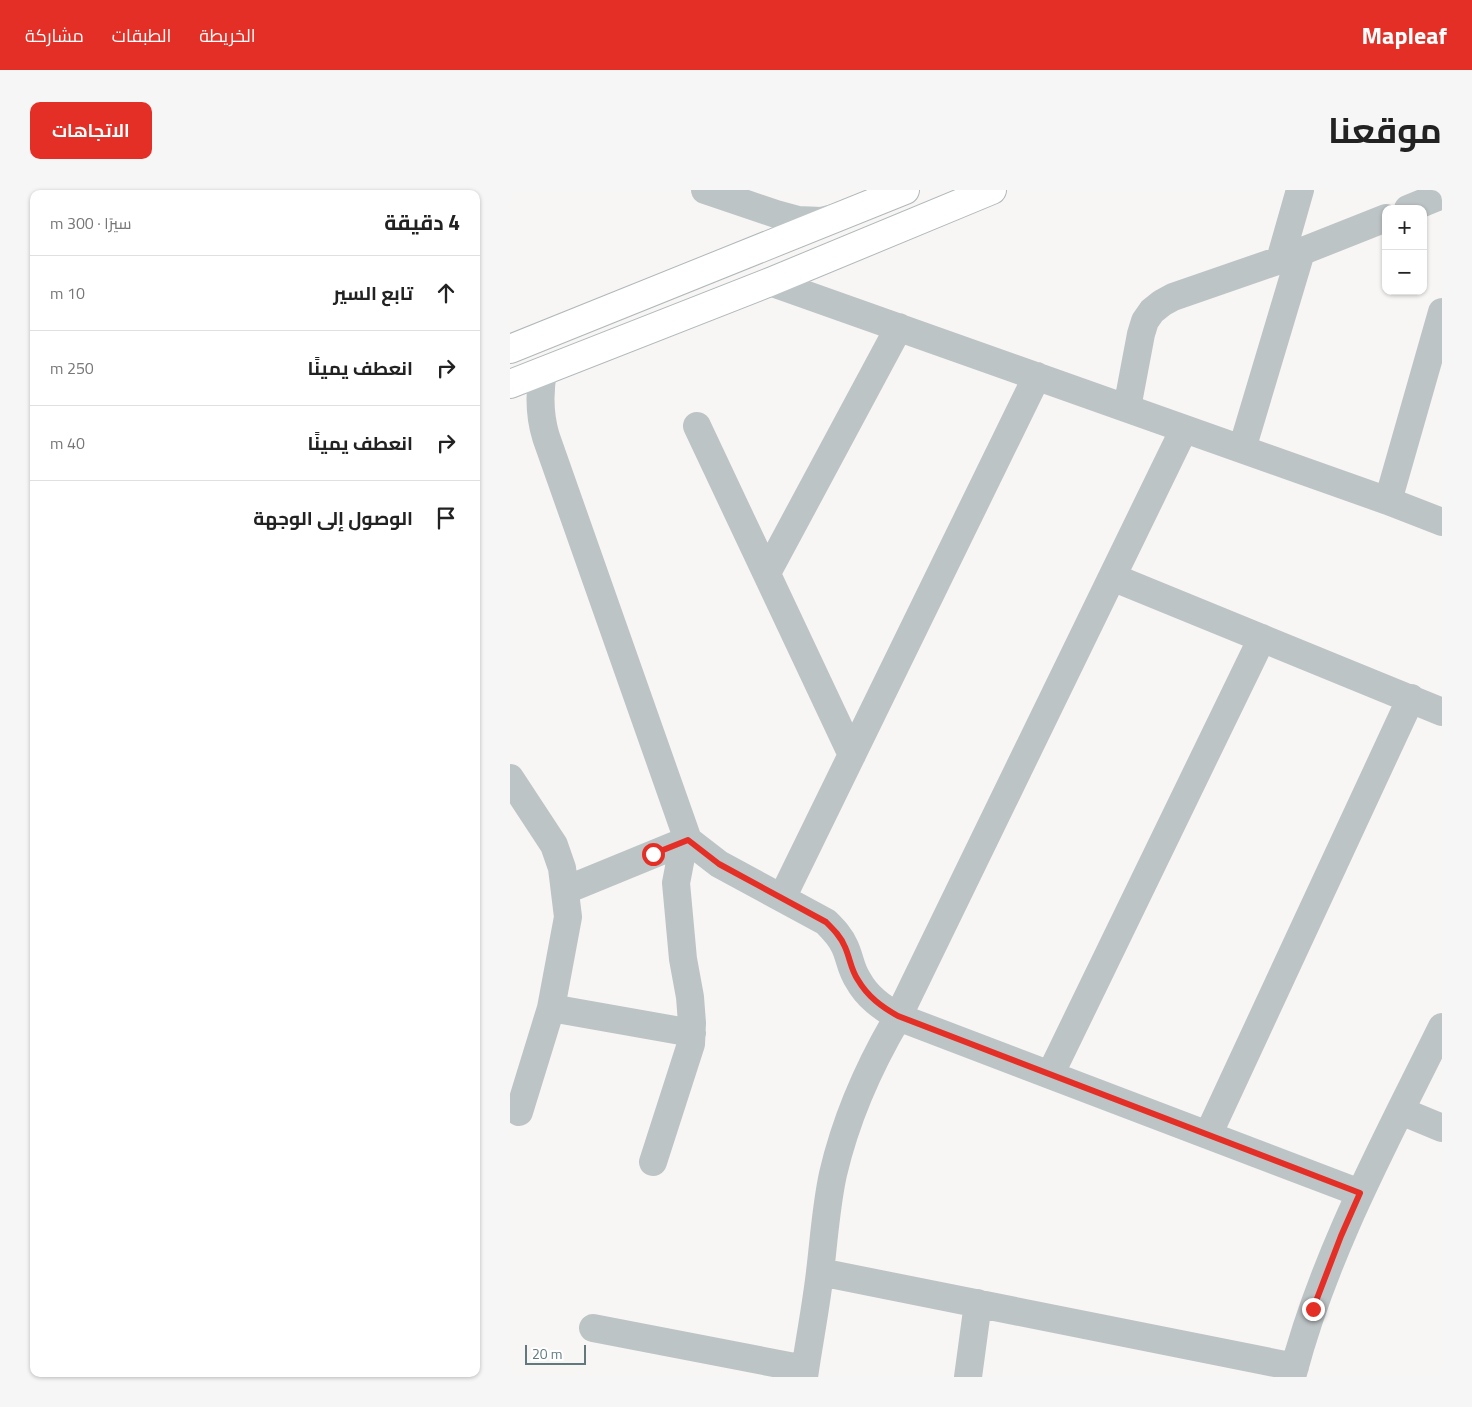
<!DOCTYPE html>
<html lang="ar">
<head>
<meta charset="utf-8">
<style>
  body { margin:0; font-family:"Titillium Web",Cairo,sans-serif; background:#f6f6f6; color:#222; direction:rtl }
  .controls { position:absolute; right:15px; top:15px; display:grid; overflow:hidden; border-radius:10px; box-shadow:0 1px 4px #0004 }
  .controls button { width:45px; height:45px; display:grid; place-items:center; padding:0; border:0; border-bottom:1px solid #e0e0e0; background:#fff; color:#222; font:25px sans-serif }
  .scale { position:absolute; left:15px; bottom:12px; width:61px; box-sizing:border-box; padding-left:5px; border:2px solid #62787f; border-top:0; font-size:14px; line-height:18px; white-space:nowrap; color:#62787f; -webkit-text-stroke:4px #fff; paint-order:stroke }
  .stop { position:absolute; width:15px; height:15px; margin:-11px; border:4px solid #e42f26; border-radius:50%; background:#fff }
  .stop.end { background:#e42f26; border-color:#fff; box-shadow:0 1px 5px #0008 }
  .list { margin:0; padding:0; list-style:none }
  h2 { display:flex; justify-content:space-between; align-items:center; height:65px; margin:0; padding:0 20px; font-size:21px }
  h2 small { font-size:16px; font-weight:400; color:#767676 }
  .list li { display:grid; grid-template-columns:32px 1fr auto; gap:15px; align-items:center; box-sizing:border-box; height:75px; padding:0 20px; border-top:1px solid #e0e0e0 }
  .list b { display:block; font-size:19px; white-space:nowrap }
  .list em { font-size:16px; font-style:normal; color:#767676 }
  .icon { flex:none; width:28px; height:28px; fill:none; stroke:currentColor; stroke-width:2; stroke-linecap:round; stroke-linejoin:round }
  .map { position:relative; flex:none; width:932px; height:1187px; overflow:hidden; direction:ltr; border-radius:10px }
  header { display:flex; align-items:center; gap:30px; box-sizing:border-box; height:70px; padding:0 25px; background:#e42f26; color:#fff }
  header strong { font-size:24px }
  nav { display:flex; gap:28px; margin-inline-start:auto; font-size:18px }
  .intro { display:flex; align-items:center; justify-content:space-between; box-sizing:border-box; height:120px; padding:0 30px }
  h1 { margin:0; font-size:35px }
  .button { padding:12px 22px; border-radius:10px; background:#e42f26; color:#fff; font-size:18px; font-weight:700 }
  main { display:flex; gap:30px; padding:0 30px }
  aside { flex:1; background:#fff; border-radius:10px; box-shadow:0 1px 4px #0004 }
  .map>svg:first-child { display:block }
</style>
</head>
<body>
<header>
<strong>Mapleaf</strong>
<nav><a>الخريطة</a><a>الطبقات</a><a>مشاركة</a></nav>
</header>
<div class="intro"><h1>موقعنا</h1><a class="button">الاتجاهات</a></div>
<main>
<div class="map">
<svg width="932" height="1187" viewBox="0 0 932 1187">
  <rect width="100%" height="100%" fill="#f7f6f4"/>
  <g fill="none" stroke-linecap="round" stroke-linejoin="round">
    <g stroke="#b1b8ba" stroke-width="30">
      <path id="major" d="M0,159L395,0
        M0,194L260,92L482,0"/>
    </g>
    <path stroke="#bdc4c6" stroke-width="28" d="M195,0L266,24L288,30L311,31L323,28
      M898,19L932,5
      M770,70L790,0
      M260,92L878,311L932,332
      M33,181C29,204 29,224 36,247L178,650L209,674L316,732C324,740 331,747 335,757C340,768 341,780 348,790C357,807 372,817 388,827L850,1003
      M617,218L631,144L635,131L642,121L652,113L663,107L770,70L876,28
      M187,236L342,565
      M732,259L791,62
      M878,311L932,122
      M257,383L389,137
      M602,387L932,522
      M0,588L44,655L52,678L58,727L41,818L9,922
      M56,700L178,650
      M272,708L527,186
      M41,818L182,843
      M540,885L752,448
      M891,921L932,938
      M698,945L901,508
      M143,972L181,854L182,833L180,807L173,769L166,693L171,667L178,650
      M310,1082L785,1177
      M83,1138L295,1179
      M294,1187C299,1152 306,1117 310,1082C314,1049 316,1016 323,984C336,928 359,876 388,827L674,239
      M458,1187L468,1113
      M782,1187C814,1063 876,951 932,837"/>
    <use href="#major" stroke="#fff" stroke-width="28"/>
  </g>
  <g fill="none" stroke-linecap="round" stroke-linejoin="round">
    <path stroke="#e42f26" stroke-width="6" d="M143,664L178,650L209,674L316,732C324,740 331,747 335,757C340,768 341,780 348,790C358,807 372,817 388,826L850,1003L831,1046L803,1119"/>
  </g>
</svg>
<div class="controls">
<button>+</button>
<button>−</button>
</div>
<div class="scale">20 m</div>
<div class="stop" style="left:143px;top:664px"></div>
<div class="stop end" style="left:803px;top:1119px"></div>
</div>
<aside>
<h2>4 دقيقة<small>سيرًا · 300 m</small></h2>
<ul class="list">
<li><svg class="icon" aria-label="ahead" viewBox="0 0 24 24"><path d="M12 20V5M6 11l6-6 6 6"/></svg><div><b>تابع السير</b></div><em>10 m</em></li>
<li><svg class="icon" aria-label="right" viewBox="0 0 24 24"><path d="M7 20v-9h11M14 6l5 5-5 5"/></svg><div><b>انعطف يمينًا</b></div><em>250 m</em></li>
<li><svg class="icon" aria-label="right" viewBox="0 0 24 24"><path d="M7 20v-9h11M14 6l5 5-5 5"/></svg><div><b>انعطف يمينًا</b></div><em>40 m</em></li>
<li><svg class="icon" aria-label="arrive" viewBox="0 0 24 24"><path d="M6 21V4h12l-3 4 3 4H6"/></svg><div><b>الوصول إلى الوجهة</b></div></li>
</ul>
</aside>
</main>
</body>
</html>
